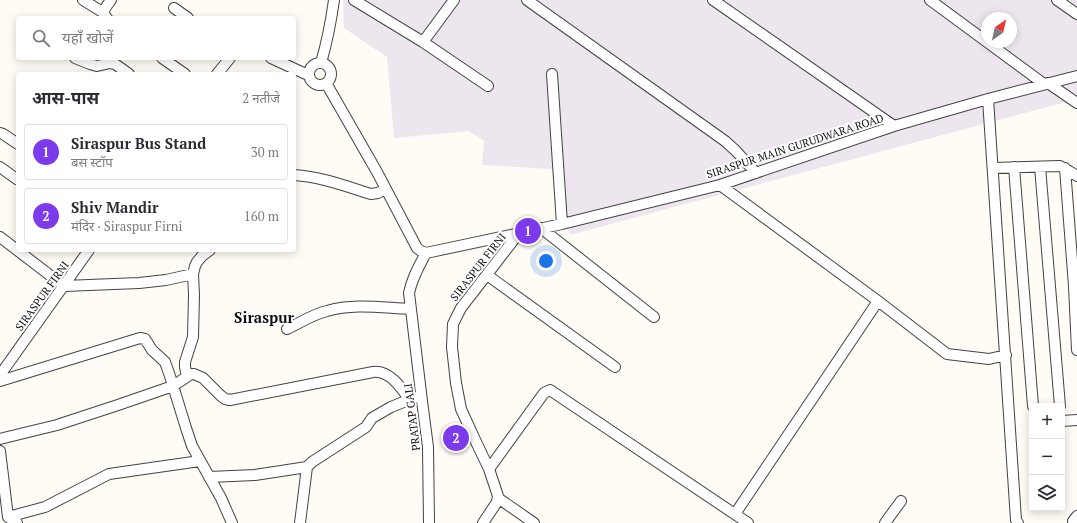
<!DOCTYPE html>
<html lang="hi">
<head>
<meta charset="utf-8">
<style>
  body { margin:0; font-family:"PT Serif","Noto Sans Devanagari",serif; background:#f2f2f3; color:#2b2b33 }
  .controls { position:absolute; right:12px; bottom:12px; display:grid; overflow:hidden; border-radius:4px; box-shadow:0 2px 10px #0003 }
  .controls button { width:36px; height:36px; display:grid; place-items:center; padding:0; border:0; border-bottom:1px solid #e1e1e2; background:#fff; color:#2b2b33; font:20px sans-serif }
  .compass { position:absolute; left:981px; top:12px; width:36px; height:36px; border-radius:50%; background:#fff; box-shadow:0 2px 10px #0003; rotate:34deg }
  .you { position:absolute; left:546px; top:261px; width:14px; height:14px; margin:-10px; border:3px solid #fff; border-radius:50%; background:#1a73e8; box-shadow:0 0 0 6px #1a73e833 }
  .badge { display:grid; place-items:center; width:26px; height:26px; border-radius:50%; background:#7c3aed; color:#fff; font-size:13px; font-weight:700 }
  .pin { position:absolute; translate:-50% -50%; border:2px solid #fff; box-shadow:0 1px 4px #0006 }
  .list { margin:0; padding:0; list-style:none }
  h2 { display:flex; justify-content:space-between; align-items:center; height:52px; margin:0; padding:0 16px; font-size:17px }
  h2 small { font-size:13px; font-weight:400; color:#7c7c81 }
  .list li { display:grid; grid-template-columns:26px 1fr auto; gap:12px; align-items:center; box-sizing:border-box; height:56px; margin:0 8px 8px; padding:0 8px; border:1px solid #e1e1e2; border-radius:4px }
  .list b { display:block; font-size:15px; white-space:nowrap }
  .list p { margin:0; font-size:13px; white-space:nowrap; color:#7c7c81 }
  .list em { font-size:13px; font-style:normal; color:#7c7c81 }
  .icon { flex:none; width:22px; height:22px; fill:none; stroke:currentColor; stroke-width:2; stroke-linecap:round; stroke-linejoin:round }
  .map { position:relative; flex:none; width:1077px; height:523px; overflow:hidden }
  .search { position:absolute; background:#fff; box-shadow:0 2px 10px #0003; left:16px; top:16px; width:280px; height:44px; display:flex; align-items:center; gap:10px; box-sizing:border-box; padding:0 14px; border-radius:4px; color:#7c7c81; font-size:15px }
  .panel { position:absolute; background:#fff; box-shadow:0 2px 10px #0003; left:16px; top:72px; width:280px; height:180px; border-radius:4px }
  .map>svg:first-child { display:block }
</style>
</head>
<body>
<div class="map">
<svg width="1077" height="523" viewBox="0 0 1077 523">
  <rect width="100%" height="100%" fill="#fefcf4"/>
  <path fill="#ede6ee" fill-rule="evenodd" d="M343,0H1077V99L570,235L552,169L482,165L484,141L469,131L394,138L387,57L344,28ZM987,18H1011V42H987Z"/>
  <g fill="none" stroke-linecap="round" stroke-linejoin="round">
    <g stroke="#434343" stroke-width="12">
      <path id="minor" d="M83,0L104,13
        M354,0L423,42L488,86
        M527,0L725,141L736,151L756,173
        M713,0L894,126
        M930,0L987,42
        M1057,0L1077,14
        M174,8L188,18
        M107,18C100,12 107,6 111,0
        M423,42L454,0
        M987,42L1044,84
        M75,58L90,64L97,66L110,63L115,64L129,74
        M162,58L185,74
        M271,58L308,75
        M321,63C327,42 331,22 334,0
        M309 74a11 11 0 1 1 22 0a11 11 0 1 1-22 0Z
        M217,74L230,58
        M552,74L562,224
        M326,83L377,172L417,248L421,251L426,253L562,224L720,185L894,126L988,99L1077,76
        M1048,83L1077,103
        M988,99L1016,520L1018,523
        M0,133L3,134L18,144
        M0,167L18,180
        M1014,167L1033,406
        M1040,167L1060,406
        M993,168L1060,166L1069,171L1077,176
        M1065,168L1074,286L1077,350
        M294,175C322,177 345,186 371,194L378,193L386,189
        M720,185L878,301L947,354L989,359L1006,355
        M541,228L654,317
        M0,237L64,286L139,283L166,280L193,274
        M426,253C419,266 412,278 409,293L422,401L428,447L429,523
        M487,275L615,367
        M287,329C300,323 313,314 327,311C354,303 383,308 411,309
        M0,375L89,250
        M187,377L185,367V362L193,337L194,295L193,274L195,266L197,262L202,256L210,250
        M0,381L140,338L145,339L152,350L165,362L170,376L186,428L192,446L221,498L232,523
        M1062,421L1077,420
        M0,439L57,425L118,405L173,386L191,374H194L203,378L220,395L225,399L230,400L373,372C389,370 401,387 409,399
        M0,451L8,517L17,523
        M489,469L544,393L550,390L748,523
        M209,477L255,475L307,467
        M498,498L534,523
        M735,514L878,301
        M8,517L45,507L109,474L200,461
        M1073,521L1077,516
        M300,523L307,467L312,462L366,427L372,418L391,407L416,397
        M483,523L497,502L498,496L489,469L477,444L461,409L456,383L452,347L453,324L461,308L519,233
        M885,523L901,501"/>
    </g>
    <use href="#minor" stroke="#fff" stroke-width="10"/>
  </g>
  <g text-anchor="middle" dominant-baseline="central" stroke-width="4" stroke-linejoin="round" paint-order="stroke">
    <g font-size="11" fill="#101010" stroke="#fff">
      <text transform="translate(795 146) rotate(-18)">SIRASPUR MAIN GURUDWARA ROAD</text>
      <text transform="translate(478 267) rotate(-52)">SIRASPUR FIRNI</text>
      <text transform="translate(42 296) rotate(-54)">SIRASPUR FIRNI</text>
      <text transform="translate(412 417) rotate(-97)">PRATAP GALI</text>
    </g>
    <g font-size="15" font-weight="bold" fill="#101010" stroke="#fff">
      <text x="264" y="317">Siraspur</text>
    </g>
  </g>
</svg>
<div class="controls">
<button>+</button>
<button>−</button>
<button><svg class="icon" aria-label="layers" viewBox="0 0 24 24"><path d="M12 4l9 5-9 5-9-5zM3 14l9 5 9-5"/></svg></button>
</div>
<svg class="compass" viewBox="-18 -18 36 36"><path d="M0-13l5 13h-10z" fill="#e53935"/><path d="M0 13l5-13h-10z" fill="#7c7c81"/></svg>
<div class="you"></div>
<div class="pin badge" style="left:528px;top:231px">1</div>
<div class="pin badge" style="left:456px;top:438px">2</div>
<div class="search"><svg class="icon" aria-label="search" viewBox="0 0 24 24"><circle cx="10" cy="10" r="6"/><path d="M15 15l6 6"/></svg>यहाँ खोजें</div>
<section class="panel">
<h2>आस-पास<small>2 नतीजे</small></h2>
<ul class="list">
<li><span class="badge">1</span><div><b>Siraspur Bus Stand</b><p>बस स्टॉप</p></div><em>30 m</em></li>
<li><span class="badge">2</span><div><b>Shiv Mandir</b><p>मंदिर · Siraspur Firni</p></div><em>160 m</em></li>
</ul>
</section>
</div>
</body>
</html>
